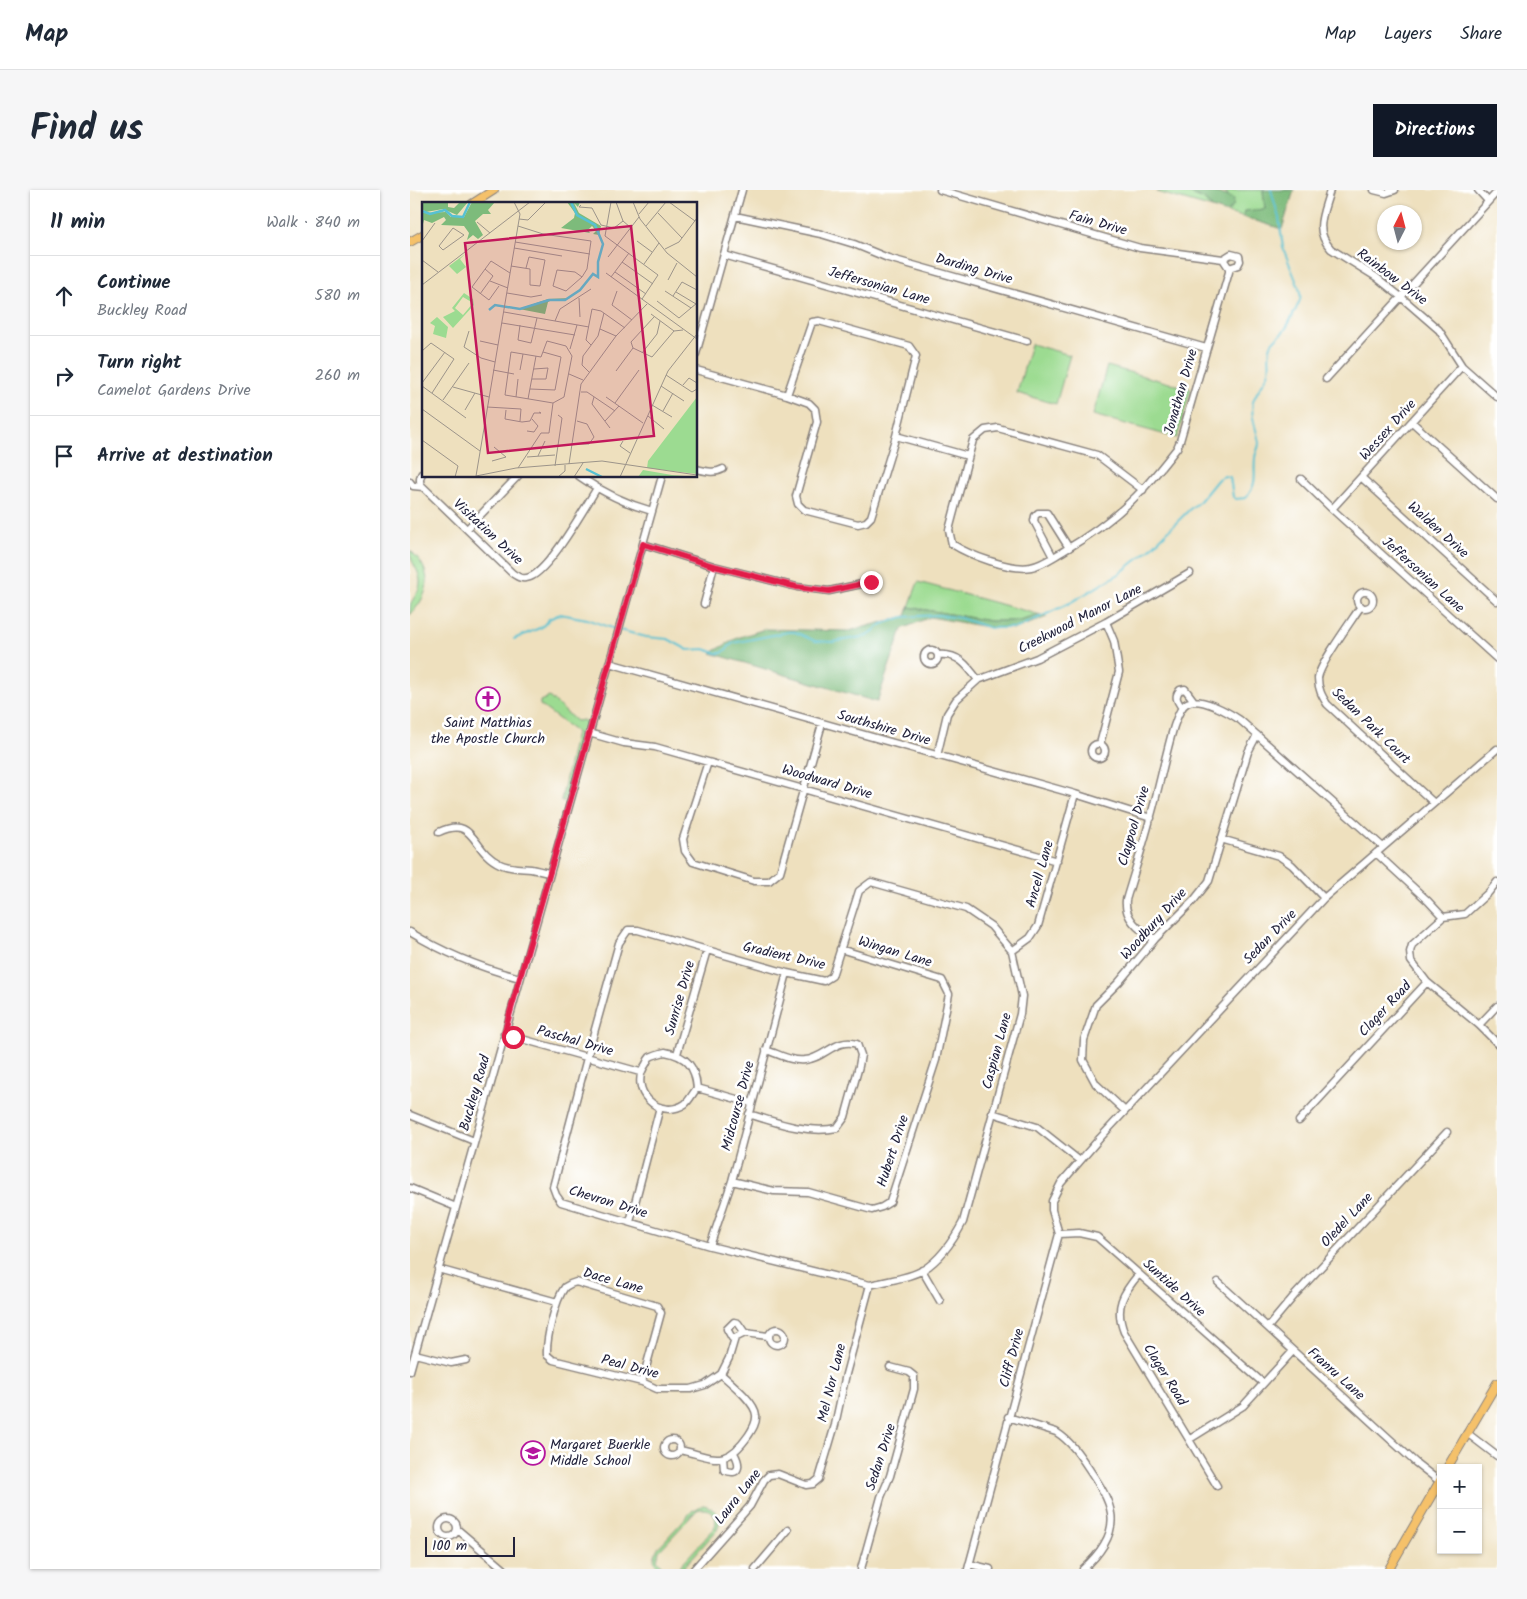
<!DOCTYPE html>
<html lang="en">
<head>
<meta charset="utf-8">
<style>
  body { margin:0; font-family:Kalam,sans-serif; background:#f6f6f7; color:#1f2937 }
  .controls { position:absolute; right:15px; bottom:15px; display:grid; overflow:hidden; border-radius:0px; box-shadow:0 1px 4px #0004 }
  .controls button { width:45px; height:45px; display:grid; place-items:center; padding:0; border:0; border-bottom:1px solid #e0e1e3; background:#fff; color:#1f2937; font:25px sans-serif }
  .compass { position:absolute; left:967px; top:15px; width:45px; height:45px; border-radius:50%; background:#fff; box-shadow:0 1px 4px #0004; rotate:6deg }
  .scale { position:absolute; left:15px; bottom:12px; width:90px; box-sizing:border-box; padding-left:5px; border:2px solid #22223b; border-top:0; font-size:14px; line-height:18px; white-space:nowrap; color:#22223b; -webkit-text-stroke:4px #fff; paint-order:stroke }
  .stop { position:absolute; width:15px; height:15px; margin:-11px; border:4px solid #e11d48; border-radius:50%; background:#fff }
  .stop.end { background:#e11d48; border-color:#fff; box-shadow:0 1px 5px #0008 }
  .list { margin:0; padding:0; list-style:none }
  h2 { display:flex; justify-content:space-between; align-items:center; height:65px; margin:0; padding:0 20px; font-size:21px }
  h2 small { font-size:16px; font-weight:400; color:#747a83 }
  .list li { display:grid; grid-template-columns:32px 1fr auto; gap:15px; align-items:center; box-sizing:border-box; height:80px; padding:0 20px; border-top:1px solid #e0e1e3 }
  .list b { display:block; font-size:19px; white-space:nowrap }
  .list p { margin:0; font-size:16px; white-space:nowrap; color:#747a83 }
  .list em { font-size:16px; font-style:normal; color:#747a83 }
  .icon { flex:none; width:28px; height:28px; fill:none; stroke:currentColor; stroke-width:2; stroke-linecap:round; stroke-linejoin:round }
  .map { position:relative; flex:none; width:1087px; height:1379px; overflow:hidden; border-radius:0px }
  header { display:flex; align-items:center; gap:30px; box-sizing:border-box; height:70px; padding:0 25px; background:#fff; border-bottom:1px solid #e0e1e3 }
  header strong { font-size:24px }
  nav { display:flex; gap:28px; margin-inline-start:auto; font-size:18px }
  .intro { display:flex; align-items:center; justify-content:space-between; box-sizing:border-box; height:120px; padding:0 30px }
  h1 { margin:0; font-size:35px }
  .button { padding:12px 22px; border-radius:0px; background:#111827; color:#fff; font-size:18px; font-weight:700 }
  main { display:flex; gap:30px; padding:0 30px }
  aside { flex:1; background:#fff; border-radius:0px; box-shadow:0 1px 4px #0004 }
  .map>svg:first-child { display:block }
</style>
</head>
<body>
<header>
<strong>Map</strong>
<nav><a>Map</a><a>Layers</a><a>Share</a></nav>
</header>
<div class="intro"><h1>Find us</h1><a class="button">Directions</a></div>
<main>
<aside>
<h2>11 min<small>Walk · 840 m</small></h2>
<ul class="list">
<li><svg class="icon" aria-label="ahead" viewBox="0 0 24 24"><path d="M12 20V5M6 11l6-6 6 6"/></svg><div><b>Continue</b><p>Buckley Road</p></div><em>580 m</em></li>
<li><svg class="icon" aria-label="right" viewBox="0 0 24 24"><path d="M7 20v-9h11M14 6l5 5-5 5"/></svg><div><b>Turn right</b><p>Camelot Gardens Drive</p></div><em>260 m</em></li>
<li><svg class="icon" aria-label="arrive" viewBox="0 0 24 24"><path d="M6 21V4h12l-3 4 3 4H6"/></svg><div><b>Arrive at destination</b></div></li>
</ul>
</aside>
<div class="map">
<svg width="1087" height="1379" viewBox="0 0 1087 1379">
  <rect width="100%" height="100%" fill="#fff"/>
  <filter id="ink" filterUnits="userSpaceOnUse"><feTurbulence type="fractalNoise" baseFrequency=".02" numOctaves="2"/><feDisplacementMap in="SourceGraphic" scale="10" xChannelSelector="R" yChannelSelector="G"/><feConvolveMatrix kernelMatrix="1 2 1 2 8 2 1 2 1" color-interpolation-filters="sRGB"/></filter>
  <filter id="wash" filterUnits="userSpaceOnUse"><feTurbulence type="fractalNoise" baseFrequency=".0096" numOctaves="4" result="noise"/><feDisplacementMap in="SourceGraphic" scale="20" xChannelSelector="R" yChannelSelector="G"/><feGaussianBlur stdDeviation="1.12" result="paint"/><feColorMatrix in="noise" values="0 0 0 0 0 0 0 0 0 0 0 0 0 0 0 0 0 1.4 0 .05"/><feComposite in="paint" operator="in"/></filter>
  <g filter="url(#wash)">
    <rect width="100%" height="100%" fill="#eee0be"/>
    <path fill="#9cdb91" stroke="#5f7e66" d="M752,0L777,2L794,9L802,18L747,2Z
      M805,0H853L855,20L834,21L833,27L817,23L823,16L817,3Z
      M621,154L660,165L646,214L607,203Z
      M697,176L781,199L767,248L683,225Z
      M0,360C24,382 21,403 0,425C0,422 0,416 1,413C5,405 10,401 10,391C9,378 0,374 0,360Z
      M508,392L631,425L609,431H580L499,417Z
      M139,507L166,531L173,530L176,532L154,611H151L166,542L130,515V511Z
      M293,1315C306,1317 313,1328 307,1340L272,1379H267L303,1340C311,1328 301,1315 287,1320L249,1361L247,1370L254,1379H248L244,1369L247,1359L282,1321Z"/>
    <path fill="#7dbb7b" stroke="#506e5b" d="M763,0C784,0 807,0 824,9L823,16L817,23L802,18L794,9L777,2Z
      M853,0H884L872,39L833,27L834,21L855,19Z
      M499,417L580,431H609L631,425L637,427L605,439L577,437L520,427L492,439L467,512L301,463L327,448L355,439L439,441L496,426Z"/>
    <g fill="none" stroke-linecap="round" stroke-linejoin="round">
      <path stroke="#57c1d2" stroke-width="2" d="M104,449L132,437L139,429L150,424L177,429L202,438L236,447L258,449L278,460L294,459L306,463H312L323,453L378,442H385L405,451L423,452L457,446L472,434L493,427L528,425L550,428L580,438H607L660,413L709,384L740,359L780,319L790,311L808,289L814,286L820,287L823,307L826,309L836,308C849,291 843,286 845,268C845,263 849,259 849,253C847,239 840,227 843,212C846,200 856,192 859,181C861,172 857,164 861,155C864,149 870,146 874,141C878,136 888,115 890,110C891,106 890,102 889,98L873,58L869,28L861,0"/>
    </g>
  </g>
  <g filter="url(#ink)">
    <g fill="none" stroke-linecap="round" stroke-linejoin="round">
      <g stroke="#88817c" stroke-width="9">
        <path id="minor" d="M530,0L730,58L813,69
          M920,0C914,23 903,40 921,59L966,87L991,107L1029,140L1052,176L1087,207
          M964,0L976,3L985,0
          M1068,0L1078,11
          M325,26L411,44L444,54L478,68L796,158
          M314,65L617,151
          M813,69L821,64L829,66L830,71L828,75L819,78
          M286,164L332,0
          M286,180L377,205L399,213L405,219L407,232L386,306L388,314L394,320L448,334L456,332L461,327L486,246L506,166L499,156L409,131L402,132L377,205
          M916,189L1087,2
          M1002,232L1087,309
          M486,246L558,266
          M286,279C295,281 304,284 313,279
          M14,281C10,285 9,290 11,295L102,383C108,387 112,390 120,387C140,379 174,319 187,298
          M169,286C192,302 216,314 242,321
          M952,288L1087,411
          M891,289L922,319L1087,469
          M0,292L3,296L13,297
          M733,300L687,265L588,238L575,240L563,250L539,340L542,354C559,365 601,381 621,377C632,375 643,367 652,362C681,345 710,324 733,299C745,286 756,272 767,258L770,251L819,82V78L813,69
          M922,319L1052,176
          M57,339L108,286
          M233,354L304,376L387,397L419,401L461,392
          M643,367L624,331L625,326L628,323H637L659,358
          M947 410a8 8 0 1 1 16 0a8 8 0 1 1-16 0Z
          M294,414L304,376
          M951,416C942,430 909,475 908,488C908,499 912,506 917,514L1024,613
          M514 467a7 7 0 1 1 14 0a7 7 0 1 1-14 0Z
          M528,465C548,463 557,475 568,490
          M199,473L665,604L741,628
          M772,518C767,511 764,506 770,500L775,499L784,511
          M179,543L214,553L245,557L647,671
          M690,554L709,482L704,451L696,432
          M681 561a7 7 0 1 1 14 0a7 7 0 1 1-14 0Z
          M527,566L537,524L546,510L568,490L627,468L696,432L780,383
          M298,572L273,649L275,661L283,672L344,691H359L370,682L412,534
          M29,642C66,625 61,661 90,674C101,679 110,678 121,679C127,680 133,682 140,683
          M811,649L869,666L882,675L914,708
          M966,663L1018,711L1033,727
          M461,692L556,719L581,736L602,761L612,806L610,824L553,1032C543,1051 531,1069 513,1080C500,1088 476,1091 460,1095L300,1056L151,1012L146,1005L143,997L177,868L209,753L218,740H228L377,783L414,791L422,786L449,701Z
          M1087,692L1079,702L1055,724L1033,727L1002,755L1000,762L1001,771L1017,792L1069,835L1087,853
          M0,742C34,763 71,778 110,788
          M745,749C730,741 714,729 716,710C724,683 733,656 740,629C749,598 755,566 764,536C767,528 770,517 777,513C790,506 818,522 830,530L973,657
          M602,761L620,748L628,736L665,604
          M1069,835L1087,816
          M94,844L230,882
          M255,862C277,866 285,876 287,898C283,903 279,911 275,914C249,931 217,900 236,874C237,872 238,869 240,867C244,865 251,863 255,862Z
          M267,864L297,760
          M287,898L341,913
          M715,921L686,894L673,870L674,850L686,815L709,792L745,749L784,710L799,691L838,562L847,545
          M582,923L627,937L670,971
          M339,924C367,933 398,944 427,938L435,927L449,876L451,865L447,854C426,847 414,869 395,870C382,872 369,864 356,860
          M0,925L64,951
          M889,931L1017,792
          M322,991L364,1001L398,1002L462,1020L472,1017L480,1012L526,870L539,804L532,790L430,759
          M0,998L46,1017
          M220,1032L250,917
          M649,1044L669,1043L687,1047L853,1193
          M300,1056L322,991L377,783
          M28,1079L147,1112
          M512,1080L530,1111
          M729,1084C713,1103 704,1117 714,1142L807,1296
          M808,1092L1006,1273L1029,1291
          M858,1137L884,1106L1037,942
          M359 1147a8 8 0 1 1 16 0a8 8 0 1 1-16 0Z
          M325,1148H322L317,1139L324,1132L328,1133L335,1143
          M5,1164L41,1173L56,1170
          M0,1181L252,286
          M232,1192L251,1123L247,1116L166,1092C162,1093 158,1095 155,1097C145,1110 136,1149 137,1165L143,1170L232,1192L247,1199H281L295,1195L311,1184L319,1168L325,1148L335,1143L358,1146
          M598,1227L646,1242C662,1252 671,1267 681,1282C689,1294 699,1309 701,1323C705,1345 688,1366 673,1379
          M1057,1243L1087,1266
          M780,1249L833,1216L883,1161
          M254 1258a8 8 0 1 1 16 0a8 8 0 1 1-16 0Z
          M270,1260C303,1267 315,1279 338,1246C342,1240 347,1233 346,1225C345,1212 321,1193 311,1184
          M313,1268L314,1280C330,1287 331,1275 324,1263
          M29 1338a9 9 0 1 1 18 0a9 9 0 1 1-18 0Z
          M47,1339L94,1379
          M559,1374L580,1379
          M284,1379L340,1316L354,1290L359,1285L368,1284L396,1295L403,1294L409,1289L425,1235L436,1184L460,1095
          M345,1379L378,1340
          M451,1379L471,1307L480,1286L504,1199V1186L499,1182L480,1177
          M558,1379L649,1044L642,1020V1011L651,993L690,948L914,708L1087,559"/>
      </g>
      <g stroke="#88817c" stroke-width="10">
        <path id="major" d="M62,14L84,0
          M0,52L14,44
          M1037,1278L1087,1193
          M979,1379L1031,1289"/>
      </g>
      <use href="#minor" stroke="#fff" stroke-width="6"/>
      <use href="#major" stroke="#f5c16b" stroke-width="8"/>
    </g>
  </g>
  <g fill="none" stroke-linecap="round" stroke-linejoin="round" filter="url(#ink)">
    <path stroke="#e11d48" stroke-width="6" d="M103,847L94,844L233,354L304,376L387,397L419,401L461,392"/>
  </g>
  <defs>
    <g id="church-ring" transform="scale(1.25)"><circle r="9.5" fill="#fff" stroke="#b5179e" stroke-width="1.5"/><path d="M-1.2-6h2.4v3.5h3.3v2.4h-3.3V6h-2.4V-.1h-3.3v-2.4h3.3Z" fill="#b5179e"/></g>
    <g id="school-ring" transform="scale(1.25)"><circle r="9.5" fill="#fff" stroke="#b5179e" stroke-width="1.5"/><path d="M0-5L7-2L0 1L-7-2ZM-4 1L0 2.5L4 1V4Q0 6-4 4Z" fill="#b5179e"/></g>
  </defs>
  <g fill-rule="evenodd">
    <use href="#church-ring" x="78" y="509"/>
    <use href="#school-ring" x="123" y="1263"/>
  </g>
  <g text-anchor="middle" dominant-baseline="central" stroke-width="5" stroke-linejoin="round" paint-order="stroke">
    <g font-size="14" fill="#22223b" stroke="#fff">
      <text transform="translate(688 33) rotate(16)">Fain Drive</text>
      <text transform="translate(564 79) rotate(16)">Darding Drive</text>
      <text transform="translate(982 87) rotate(37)">Rainbow Drive</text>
      <text transform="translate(469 96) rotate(16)">Jeffersonian Lane</text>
      <text transform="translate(771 202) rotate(-74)">Jonathan Drive</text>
      <text transform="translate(978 240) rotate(-48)">Wessex Drive</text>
      <text transform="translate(1028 340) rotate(42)">Walden Drive</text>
      <text transform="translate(78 342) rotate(43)">Visitation Drive</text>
      <text transform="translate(1013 385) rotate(42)">Jeffersonian Lane</text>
      <text transform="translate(670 429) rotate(-27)">Creekwood Manor Lane</text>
      <text transform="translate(961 536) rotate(44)">Sedan Park Court</text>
      <text transform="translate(474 538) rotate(16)">Southshire Drive</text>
      <text transform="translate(417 592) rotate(16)">Woodward Drive</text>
      <text transform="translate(724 636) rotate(-74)">Claypool Drive</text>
      <text transform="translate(630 684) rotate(-74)">Ancell Lane</text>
      <text transform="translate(744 734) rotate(-48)">Woodbury Drive</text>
      <text transform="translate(860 747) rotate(-46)">Sedan Drive</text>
      <text transform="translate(485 762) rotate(17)">Wingan Lane</text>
      <text transform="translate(374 766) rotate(13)">Gradient Drive</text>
      <text transform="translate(270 808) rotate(-74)">Sunrise Drive</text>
      <text transform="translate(975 819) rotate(-47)">Clager Road</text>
      <text transform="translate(165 851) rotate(16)">Paschal Drive</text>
      <text transform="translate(587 861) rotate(-75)">Caspian Lane</text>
      <text transform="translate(65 903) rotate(-74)">Buckley Road</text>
      <text transform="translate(328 916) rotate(-75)">Midcourse Drive</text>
      <text transform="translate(483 961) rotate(-72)">Hubert Drive</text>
      <text transform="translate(198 1012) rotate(17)">Chevron Drive</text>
      <text transform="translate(937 1030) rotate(-47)">Oledel Lane</text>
      <text transform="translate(203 1091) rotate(16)">Dace Lane</text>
      <text transform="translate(764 1098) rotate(42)">Suntide Drive</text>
      <text transform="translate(602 1168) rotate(-75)">Cliff Drive</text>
      <text transform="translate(220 1177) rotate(15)">Peal Drive</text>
      <text transform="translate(926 1184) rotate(42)">Franru Lane</text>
      <text transform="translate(755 1185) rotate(58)">Clager Road</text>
      <text transform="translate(422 1193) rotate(-76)">Mel Nor Lane</text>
      <text transform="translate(471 1267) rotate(-72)">Sedan Drive</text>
      <text transform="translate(328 1307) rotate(-52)">Laura Lane</text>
    </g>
    <g font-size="14" fill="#22223b" stroke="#fff">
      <text x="78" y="533">Saint Matthias<tspan x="78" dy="16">the Apostle Church</tspan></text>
      <text x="140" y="1255" text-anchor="start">Margaret Buerkle<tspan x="140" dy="16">Middle School</tspan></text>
    </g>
  </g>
  <g transform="translate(12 12)">
    <rect width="275" height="275" fill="#eee0be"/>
    <path d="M43,52L38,57L44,65L35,72L27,64ZM42,91L51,97L52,103L31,126L21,115L33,109L30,106ZM41,95L51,101L41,113L33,106ZM15,115L26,125L24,136L11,132L13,124L8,121ZM275,195V272L225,266L226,259ZM221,268L250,273L275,275H216Z" fill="#9cdb91" fill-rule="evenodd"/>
    <path d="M0,0H26V5L32,6L38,0H46L35,13L21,7L4,10L0,7ZM50,0H73L66,8L69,12H61L53,19L61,33L56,37L51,33L45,38L47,31L42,24L19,23L24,18L22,15L10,21L2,18L0,26V11L24,10L29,15H42ZM145,0H158L156,5L152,1L157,11L179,24L177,33L171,32L174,29L170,24L166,28L168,31L139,26L152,16L153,11ZM148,96L143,98H130L126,100L123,112L97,107L126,97Z" fill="#7dbb7b"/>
    <path fill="none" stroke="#57c1d2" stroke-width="2.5" d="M0,9L8,12L23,8L30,14L41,15L48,0M67,108L73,103L98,107L127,98H143L158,88L171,72L176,75V60L181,42L173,23L155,13L149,0M164,267L180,275"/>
    <path fill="none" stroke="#9c948a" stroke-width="1" d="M189,0L183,34L236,73L220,97M194,0L201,19L208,25M211,0L218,17L245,51L275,75M247,0L273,19M159,3L157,5L170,6L179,23L192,26L201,19M236,11L260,36M217,12L227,0M97,17L106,18L124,0M55,20L68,31M96,24L121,32L169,39M224,24L244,0M31,26L42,33L21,48L17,44ZM0,39L13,21M215,39L230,50M93,40L168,52M92,46L140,54M243,47L257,40L275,16M186,55L217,15M0,58L16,70M200,60L231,82M222,62L237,41M89,64L108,67V83L118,84L123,58L107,55L104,66M193,70L224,92M184,71L275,137M160,75L153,70L135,68L131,84L144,89L160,75L165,67L169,39M189,75L207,51M246,78L255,61M68,79L86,86M0,83L108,0M77,84L67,98L50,85L69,59L88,71M195,89L190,103L210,118M243,89L269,106M254,90L274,102M85,91L109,95L120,93M58,92L71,74L63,67M251,94L260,80L275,88M157,96L158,115M235,99L257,116L275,101M82,110L167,125M229,112L252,129M133,119L138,107L169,87M80,121L153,133M98,123L96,138L109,141L115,116M178,127L194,134M47,129L42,145L59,156L73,160M58,139L76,143M125,139L144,144L150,154L142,195L131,201L83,193L89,150L119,155ZM169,143L164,138L170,107L179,109L203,126M211,146L230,155L252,129L261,128M211,146L209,140L232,115M148,147L155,123M0,149L9,141L32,157L10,191M220,151L235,132L238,119M71,168L92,172M98,168L101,152M194,169L211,146M167,170L160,163L161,154L176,134L182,111M147,172L161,178M244,173L270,190L275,187M110,177H124L126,166L112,167M0,181L23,150M261,183L267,176L275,181M0,184L44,216M239,184L262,199M31,185L67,195M108,187L133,188L139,155L121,150M159,190H165L193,209M94,195L96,177M172,195L170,202L188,226M184,195L221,221M106,197L114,154M21,198L47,161M193,201L217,168M230,203L250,215M65,205L99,207L98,219M0,207L58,249M43,208L53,191M84,208L83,217L100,220L108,219L112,211H119L117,210M241,209L251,191M226,214L242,227M183,219L197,204M105,229L112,230L116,224L110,217M0,238L36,264L33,275M201,239L198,244L208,251M151,242H167L172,235L165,222L155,219M116,254L123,239M105,255L133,253M70,259L84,255L72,245M147,262L159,182L194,134L225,102M133,264L140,216L136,213M96,266L119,231H127L131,201M54,274L98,12L92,0M54,274L94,266L180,259L275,273M136,275L143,269V263M152,275L161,261M198,275L246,169L275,132"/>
    <path fill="#c2185b" fill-opacity="0.15" stroke="#c2185b" stroke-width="2.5" d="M209,24L232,234L66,251L43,41Z"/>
    <rect width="275" height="275" fill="none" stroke="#22223b" stroke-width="2.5"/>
  </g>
</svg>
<div class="controls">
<button>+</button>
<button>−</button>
</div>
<svg class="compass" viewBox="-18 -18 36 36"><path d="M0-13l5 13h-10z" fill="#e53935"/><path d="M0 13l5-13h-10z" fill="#747a83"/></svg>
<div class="scale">100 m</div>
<div class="stop" style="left:103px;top:847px"></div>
<div class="stop end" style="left:461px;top:392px"></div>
</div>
</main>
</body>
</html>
